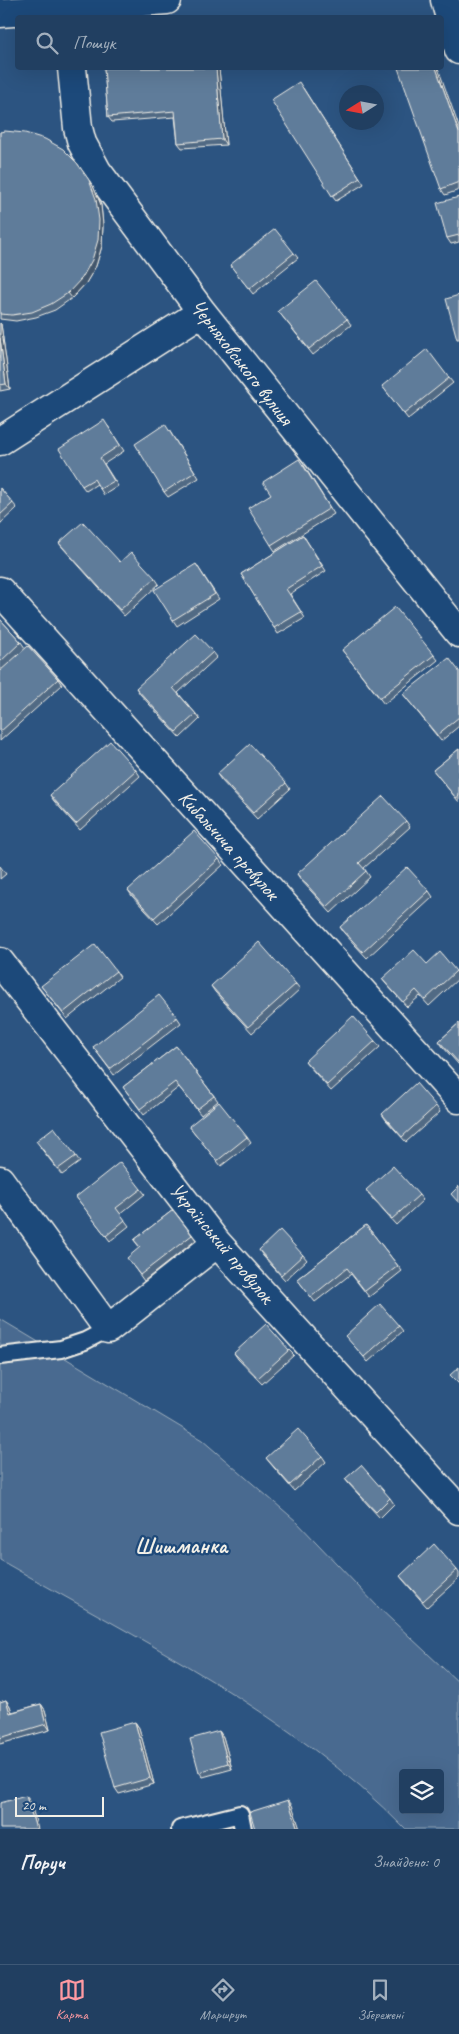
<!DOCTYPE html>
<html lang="uk">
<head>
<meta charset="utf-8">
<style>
  body { margin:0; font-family:Caveat,sans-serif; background:#294667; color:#f1f3f6 }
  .controls { position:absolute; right:15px; bottom:15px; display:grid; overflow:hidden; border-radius:5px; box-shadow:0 5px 20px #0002 }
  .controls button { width:45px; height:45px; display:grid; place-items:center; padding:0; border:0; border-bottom:1px solid #3e5876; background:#213f61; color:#f1f3f6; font:25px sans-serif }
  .compass { position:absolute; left:339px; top:85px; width:45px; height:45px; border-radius:50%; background:#213f61; box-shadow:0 5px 20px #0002; rotate:259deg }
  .scale { position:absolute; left:15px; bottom:12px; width:89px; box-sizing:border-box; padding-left:5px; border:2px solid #f4f1e8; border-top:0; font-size:14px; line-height:18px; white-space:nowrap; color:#f4f1e8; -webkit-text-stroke:4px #1f4a7a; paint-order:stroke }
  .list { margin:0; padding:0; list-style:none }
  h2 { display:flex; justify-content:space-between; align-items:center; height:65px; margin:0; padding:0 20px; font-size:21px }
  h2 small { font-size:16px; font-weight:400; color:#a2afbd }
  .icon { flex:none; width:28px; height:28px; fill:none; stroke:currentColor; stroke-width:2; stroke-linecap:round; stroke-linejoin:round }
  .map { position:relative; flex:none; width:459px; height:1829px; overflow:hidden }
  .search { position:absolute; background:#213f61; box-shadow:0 5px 20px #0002; left:15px; right:15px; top:15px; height:55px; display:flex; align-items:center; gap:12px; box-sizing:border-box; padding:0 18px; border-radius:5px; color:#a2afbd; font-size:19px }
  .sheet { height:135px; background:#213f61 }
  nav { display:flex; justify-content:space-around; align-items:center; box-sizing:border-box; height:70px; border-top:1px solid #3e5876; background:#213f61; font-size:14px; color:#a2afbd }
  nav a { display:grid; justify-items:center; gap:2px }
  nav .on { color:#ff9aa2 }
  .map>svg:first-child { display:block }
</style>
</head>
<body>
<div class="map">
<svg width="459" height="1829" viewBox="0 0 459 1829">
  <rect width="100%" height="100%" fill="#2c5481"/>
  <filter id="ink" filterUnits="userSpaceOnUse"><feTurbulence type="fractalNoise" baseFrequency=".02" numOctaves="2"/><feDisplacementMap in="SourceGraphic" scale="10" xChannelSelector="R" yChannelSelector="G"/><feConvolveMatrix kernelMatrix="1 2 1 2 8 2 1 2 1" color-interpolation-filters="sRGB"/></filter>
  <g filter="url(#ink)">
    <path fill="#496b90" stroke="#9eaebc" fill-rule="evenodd" d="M0,1319L202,1440L296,1521L378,1607L459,1683V1829H405C292,1713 139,1640 0,1560ZM403,1773H440V1810H403Z"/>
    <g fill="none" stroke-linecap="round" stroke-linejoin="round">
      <g stroke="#f4f1e8" stroke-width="20">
        <path id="service" d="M0,1356L61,1349L85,1341L108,1329
          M180,1829L240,1814L243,1829"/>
      </g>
      <g stroke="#f4f1e8" stroke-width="31">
        <path id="minor" d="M445,0L459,50
          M72,68L78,128L82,143L97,171L202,312L459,633
          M0,441L202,312
          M0,591L459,1099
          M0,962L217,1243L459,1510
          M0,1180L108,1329L217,1243"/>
      </g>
      <g stroke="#f4f1e8" stroke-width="31">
        <path id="tertiary" d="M0,13L167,0"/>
      </g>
      <use href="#service" stroke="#1f4a7a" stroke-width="16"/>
      <use href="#minor" stroke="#1f4a7a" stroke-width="28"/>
      <use href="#tertiary" stroke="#1f4a7a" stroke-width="28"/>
    </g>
    <path fill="#516a84" stroke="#f4f1e8" d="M104,68H219L226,145L182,148L178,143L175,117L112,122L108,117Z
      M303,88L364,184L336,201L332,196Z
      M459,127V190L445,195L441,189Z
      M0,132L77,163L93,186L101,205L103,225L102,246L96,266L86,283L72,298L55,310L36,317L16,321L0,319Z
      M459,197V242L451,244L447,238Z
      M294,253L298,258L253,294L230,265Z
      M278,311L347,319L351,325L313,355Z
      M0,323L1,324L10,389L0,391Z
      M449,378L453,383L408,419L382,386Z
      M108,426L124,451L104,464L118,486L104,495L97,484L86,491L82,486Z
      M169,430L199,478L168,497L164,492Z
      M303,464L334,514L275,551L271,545V494Z
      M0,488L17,508L0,524Z
      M303,535L326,571L290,594L305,618L278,634L241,574Z
      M59,543L120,562L155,578L159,584L124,616L63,548Z
      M196,564L219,599L177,626L173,620Z
      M0,619L21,642L25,648L58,679L62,685L0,741Z
      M342,650L434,655L438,660L384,704Z
      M213,652L217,657L178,693L196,714L200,719L180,738L140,694L136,688Z
      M459,671V726L441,741L403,694Z
      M459,749V802L433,770Z
      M136,770L140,776L80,830L54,801L50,795Z
      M217,774L286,783L290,789L257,819L221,780Z
      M406,821L410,827L364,868L370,877L331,913L301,880L297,874Z
      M219,859L223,865L158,924L132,896L128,890Z
      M0,866L6,874L0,879Z
      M429,891L433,897L367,958L344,933L340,927Z
      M427,964L456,971L459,975V978L429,1006L420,996L407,1007L386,984L382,979Z
      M116,971L120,977L67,1019L41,986Z
      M296,984L300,989L252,1033L215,992L211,986Z
      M177,1017L181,1023L114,1075L93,1047Z
      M459,1023V1065L443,1047L439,1041Z
      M375,1041L380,1047L331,1091L309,1066L305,1061Z
      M176,1046L218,1101L201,1115L179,1087L144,1115L123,1087Z
      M436,1106L440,1112L406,1142L386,1120L382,1114Z
      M189,1126L247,1137L251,1143L221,1166Z
      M40,1147L76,1156L80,1162L62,1175Z
      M141,1189L145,1194L120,1214L129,1226L110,1241L76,1197Z
      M366,1190L419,1195L423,1200L396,1225L370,1196Z
      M173,1210L196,1240L144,1281L131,1263L140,1248L134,1240Z
      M366,1225L402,1271L369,1297L351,1274L315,1302L297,1279Z
      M259,1250L303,1255L307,1260L285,1280L263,1256Z
      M399,1326L403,1331L368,1362L350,1341L345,1336Z
      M289,1350L294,1355L262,1384L238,1359L234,1353Z
      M322,1456L326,1462L294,1491L270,1463L266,1458Z
      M345,1479L390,1498L394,1504L380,1518L349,1484Z
      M457,1570L459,1573V1578L427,1607L404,1581L400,1576Z
      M6,1700L10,1706L12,1712L41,1704L45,1710L50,1730L0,1744V1702Z
      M135,1722L139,1728L154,1784L119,1794L115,1788Z
      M219,1731L223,1737L232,1769L203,1777L199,1772Z"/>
    <path fill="#42566c" stroke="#f4f1e8" d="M216,68H219L226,145L222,139Z
      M436,68H438L459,127V133Z
      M89,180L93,186L101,205L103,225L102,246L96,266L86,283L72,298L68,293Z
      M0,323L1,324L10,389L6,384L0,338Z
      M6,1700L10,1706L14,1719L10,1713Z
      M41,1704L45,1710L50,1730L46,1724Z
      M135,1722L139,1728L154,1784L150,1778Z
      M219,1731L223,1737L232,1769L228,1763Z
      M26,1796L30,1801L38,1829H36Z
      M288,1800L292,1805L300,1829H298Z"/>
    <path fill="#5e7b9a" stroke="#f4f1e8" d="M104,68H216L222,139L178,143L175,111L108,117Z
      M398,68H436L459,133V182L441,189Z
      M299,82L360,178L332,196L271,100Z
      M5,131L25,133L45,139L63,149L77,163L89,180L96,199L99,220L98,240L92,260L82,278L68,293L51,304L32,312L12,315L0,314V132Z
      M459,197V235L447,238L437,203Z
      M275,229L294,253L249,289L230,265Z
      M316,281L347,319L309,349L278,311Z
      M459,295V339H457L446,299Z
      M0,338L6,384L0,385Z
      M427,349L449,378L404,414L382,386Z
      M104,420L120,445L100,458L114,481L100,489L94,479L82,486L59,449Z
      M165,424L195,472L164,492L135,444Z
      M299,459L330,508L271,545L248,508L271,494L263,482Z
      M0,488L13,503L0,515Z
      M83,522L120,562L131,552L155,578L120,610L59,543Z
      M303,535L322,566L286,589L301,612L274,628L241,574Z
      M196,564L215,594L173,620L154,590Z
      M395,607L434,655L380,698L342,650Z
      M0,619L21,642L0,662Z
      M196,634L213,652L173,688L196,714L176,732L136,688Z
      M28,646L58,679L0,732V671Z
      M449,658L459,671V717L437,735L403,694Z
      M110,741L136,770L76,824L50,795Z
      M250,744L286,783L253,813L217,774Z
      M459,749V796L456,798L433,770Z
      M383,796L406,821L359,863L366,871L327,907L297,874Z
      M194,831L219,859L154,918L128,890Z
      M407,867L429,891L363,952L340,927Z
      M259,942L296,984L248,1027L211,986Z
      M95,944L116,971L63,1013L41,986Z
      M414,950L427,964L440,952L456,971L425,1000L416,990L403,1002L382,979Z
      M159,995L177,1017L110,1069L93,1047Z
      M353,1016L375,1041L327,1085L305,1061Z
      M459,1023V1063L439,1041Z
      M176,1046L214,1096L197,1109L175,1082L140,1109L123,1087Z
      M416,1083L436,1106L402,1137L382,1114Z
      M219,1102L247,1137L217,1161L189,1126Z
      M54,1127L76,1156L58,1169L36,1141Z
      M120,1162L141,1189L116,1208L125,1220L106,1236L76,1197Z
      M393,1166L419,1195L392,1219L366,1190Z
      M459,1186V1203L451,1194Z
      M173,1210L192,1235L140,1275L127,1258L140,1247L134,1240Z
      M366,1225L398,1266L365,1291L347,1268L311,1297L297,1279Z
      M280,1230L303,1255L281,1275L259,1250Z
      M380,1304L399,1326L364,1357L345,1336Z
      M266,1324L289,1350L258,1378L234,1353Z
      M459,1367V1384L450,1375Z
      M298,1429L322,1456L290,1485L266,1458Z
      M361,1465L390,1498L376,1512L345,1479Z
      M434,1544L457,1570L423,1601L400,1576Z
      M6,1700L10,1713L41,1704L46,1724L0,1738V1702Z
      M135,1722L150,1778L115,1788L99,1732Z
      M219,1731L228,1763L199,1772L190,1739Z
      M26,1796L36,1829H0V1803Z
      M288,1800L298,1829H255L250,1812Z"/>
  </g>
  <g text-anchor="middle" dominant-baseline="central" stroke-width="4.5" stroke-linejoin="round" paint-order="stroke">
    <g font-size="21" fill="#f4f1e8" stroke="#1f4a7a">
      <text transform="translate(242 362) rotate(52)">Черняховського вулиця</text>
      <text transform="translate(229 845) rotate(48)">Кибальчича провулок</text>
      <text transform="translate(222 1243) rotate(50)">Український провулок</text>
    </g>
    <g font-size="22" font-weight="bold" fill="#f4f1e8" stroke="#1f4a7a">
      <text x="181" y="1546">Шишманка</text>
    </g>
  </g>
</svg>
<div class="controls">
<button><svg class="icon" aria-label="layers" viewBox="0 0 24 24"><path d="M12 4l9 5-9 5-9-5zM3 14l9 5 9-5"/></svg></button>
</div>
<svg class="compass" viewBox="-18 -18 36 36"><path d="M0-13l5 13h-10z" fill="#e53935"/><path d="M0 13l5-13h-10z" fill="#a2afbd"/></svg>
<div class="scale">20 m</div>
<div class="search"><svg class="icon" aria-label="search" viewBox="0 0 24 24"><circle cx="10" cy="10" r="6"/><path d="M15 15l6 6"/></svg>Пошук</div>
</div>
<section class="sheet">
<h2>Поруч<small>Знайдено: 0</small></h2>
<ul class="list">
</ul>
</section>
<nav>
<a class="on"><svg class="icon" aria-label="map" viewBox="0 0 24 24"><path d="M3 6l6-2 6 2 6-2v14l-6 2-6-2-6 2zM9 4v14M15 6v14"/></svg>Карта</a>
<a><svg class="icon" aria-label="directions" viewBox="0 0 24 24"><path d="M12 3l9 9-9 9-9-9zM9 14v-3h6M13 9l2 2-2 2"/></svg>Маршрут</a>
<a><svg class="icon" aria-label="saved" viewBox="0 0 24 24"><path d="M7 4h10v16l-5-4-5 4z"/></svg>Збережені</a>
</nav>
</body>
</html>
